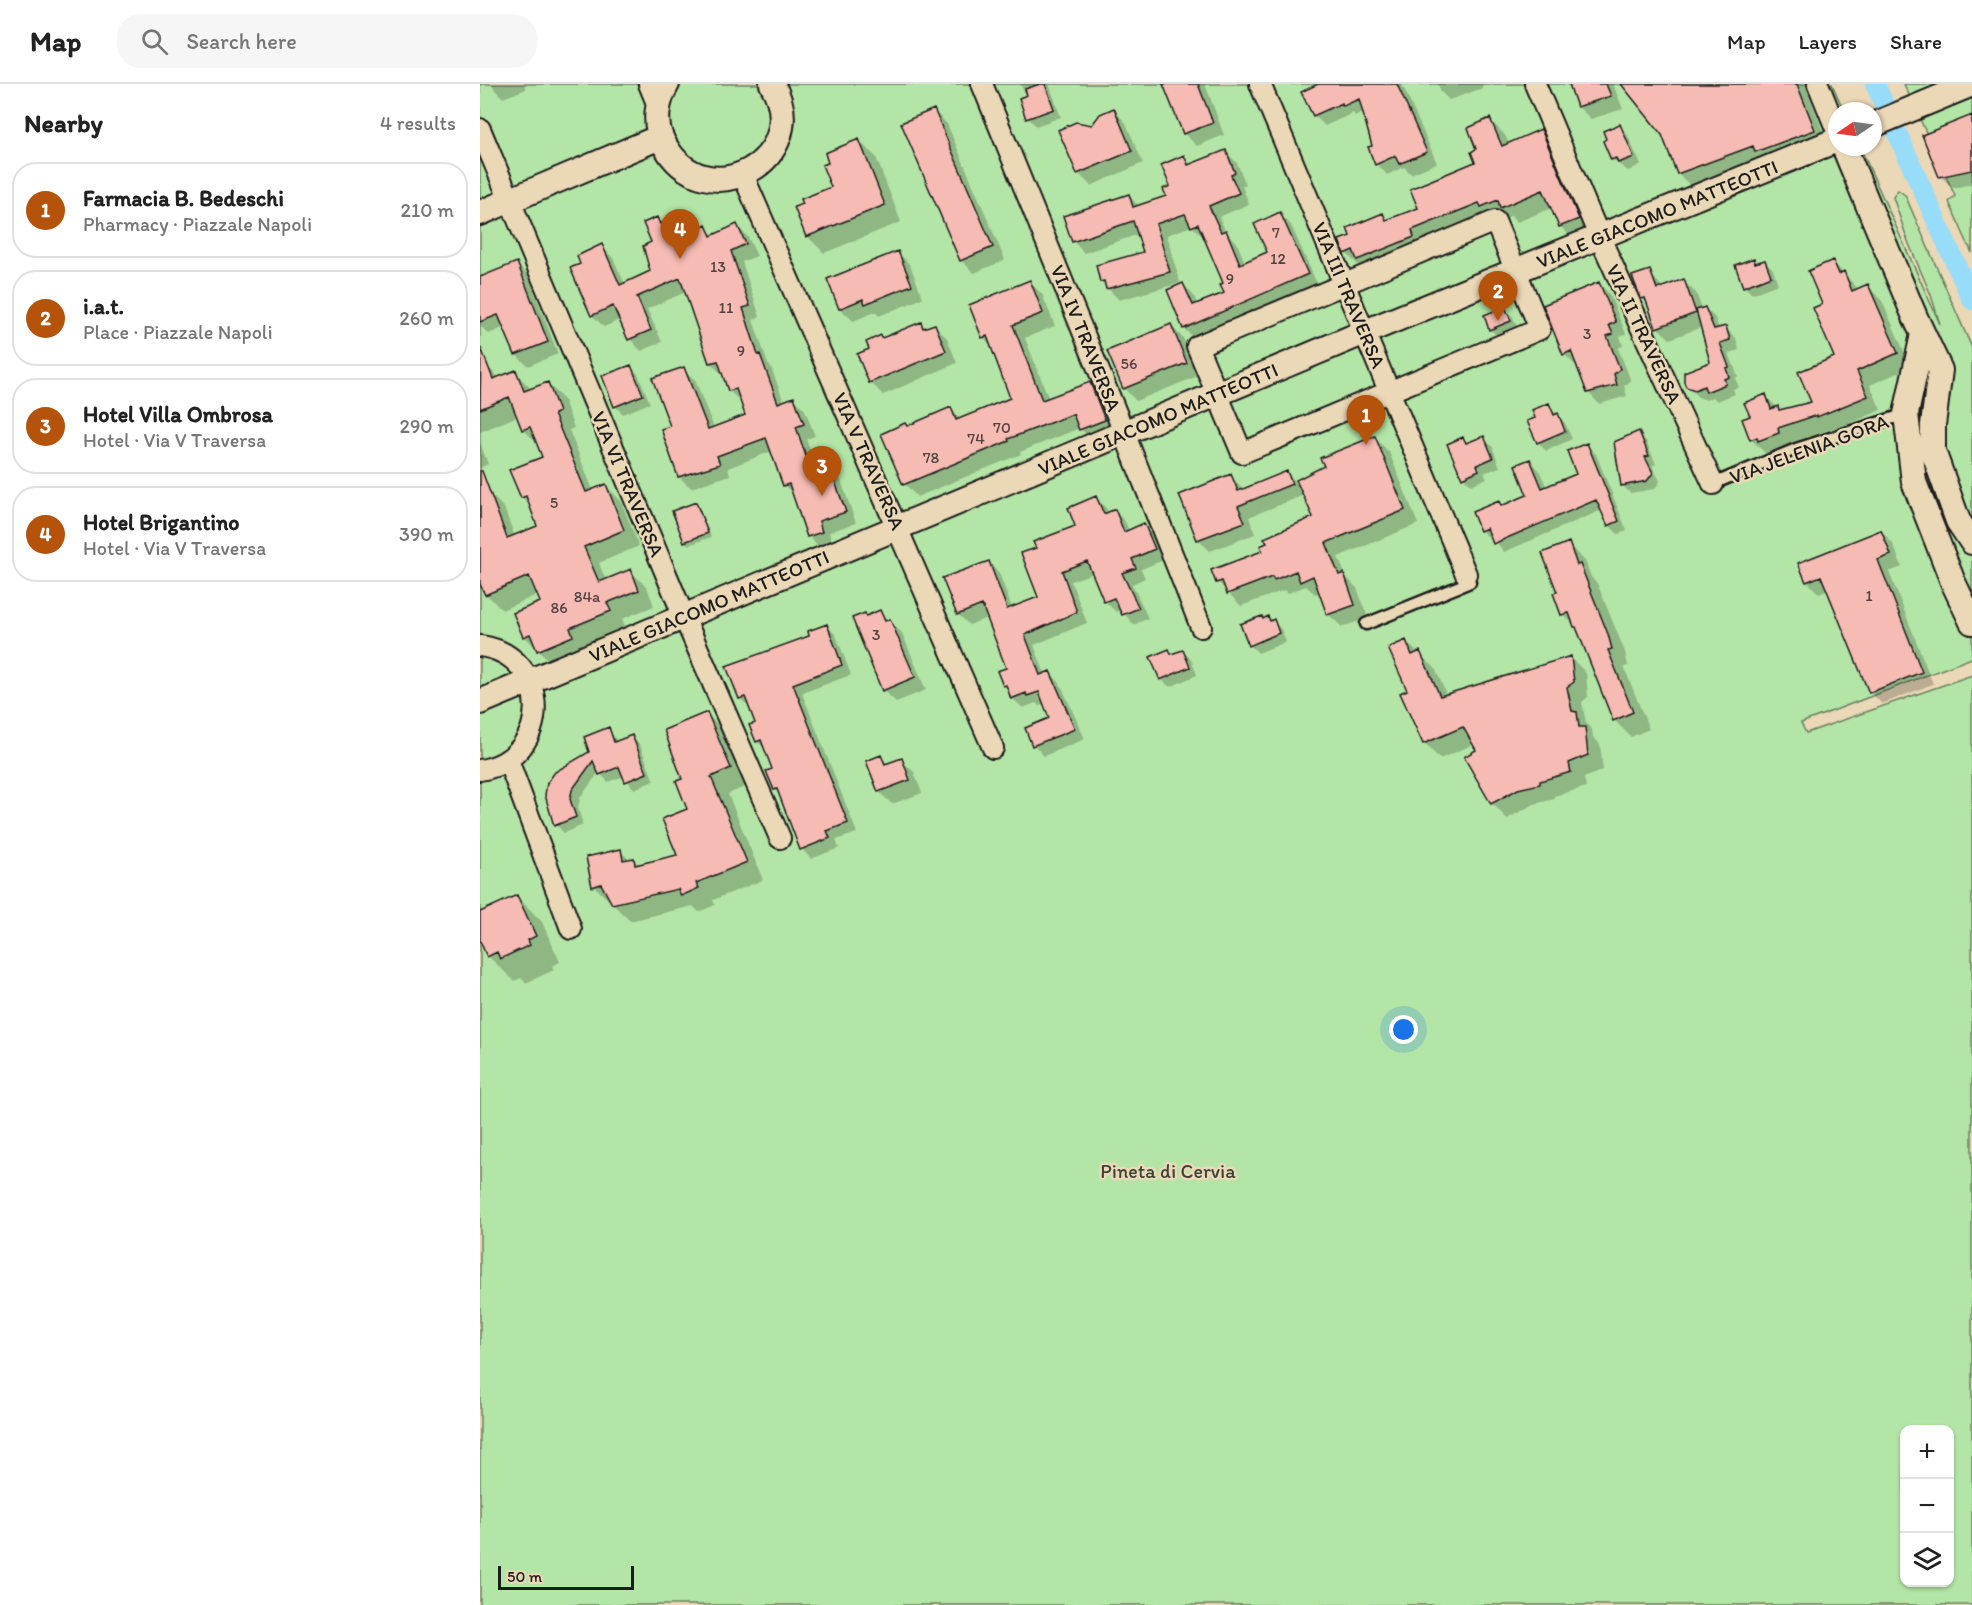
<!DOCTYPE html>
<html lang="en">
<head>
<meta charset="utf-8">
<style>
  body { margin:0; font-family:Itim,sans-serif; background:#f6f6f6; color:#222 }
  .controls { position:absolute; right:18px; bottom:18px; display:grid; overflow:hidden; border-radius:12px; box-shadow:0 2px 4px #0004 }
  .controls button { width:54px; height:54px; display:grid; place-items:center; padding:0; border:0; border-bottom:2px solid #e0e0e0; background:#fff; color:#222; font:30px sans-serif }
  .compass { position:absolute; left:1348px; top:18px; width:54px; height:54px; border-radius:50%; background:#fff; box-shadow:0 2px 4px #0004; rotate:257deg }
  .scale { position:absolute; left:18px; bottom:15px; width:136px; box-sizing:border-box; padding-left:6px; border:3px solid #1c1c1c; border-top:0; font-size:16px; line-height:21px; white-space:nowrap; color:#1c1c1c; -webkit-text-stroke:4px #ebd8b6; paint-order:stroke }
  .you { position:absolute; left:924px; top:946px; width:21px; height:21px; margin:-15px; border:4px solid #fff; border-radius:50%; background:#1a73e8; box-shadow:0 0 0 9px #1a73e833 }
  .badge { display:grid; place-items:center; width:39px; height:39px; border-radius:50%; background:#b45309; color:#fff; font-size:20px; font-weight:700 }
  .pin { position:absolute; translate:-50% -50px; filter:drop-shadow(0 2px 3px #0008) }
  .pin::after { content:''; position:absolute; top:32px; width:21px; height:18px; background:inherit; clip-path:polygon(0 0,100% 0,50% 100%) }
  .list { margin:0; padding:0; list-style:none }
  h2 { display:flex; justify-content:space-between; align-items:center; height:78px; margin:0; padding:0 24px; font-size:26px }
  h2 small { font-size:20px; font-weight:400; color:#767676 }
  .list li { display:grid; grid-template-columns:39px 1fr auto; gap:18px; align-items:center; box-sizing:border-box; height:96px; margin:0 12px 12px; padding:0 12px; border:2px solid #e0e0e0; border-radius:24px }
  .list b { display:block; font-size:22px; white-space:nowrap }
  .list p { margin:0; font-size:20px; white-space:nowrap; color:#767676 }
  .list em { font-size:20px; font-style:normal; color:#767676 }
  .icon { flex:none; width:33px; height:33px; fill:none; stroke:currentColor; stroke-width:2; stroke-linecap:round; stroke-linejoin:round }
  .map { position:relative; flex:none; width:1492px; height:1521px; overflow:hidden }
  header { display:flex; align-items:center; gap:36px; box-sizing:border-box; height:84px; padding:0 30px; background:#fff; border-bottom:2px solid #e0e0e0 }
  header strong { font-size:28px }
  nav { display:flex; gap:33px; margin-inline-start:auto; font-size:21px }
  .search { width:420px; height:54px; background:#f6f6f6; display:flex; align-items:center; gap:15px; box-sizing:border-box; padding:0 21px; border-radius:24px; color:#767676; font-size:22px }
  main { display:flex }
  aside { flex:1; background:#fff }
  .map>svg:first-child { display:block }
</style>
</head>
<body>
<header>
<strong>Map</strong>
<div class="search"><svg class="icon" aria-label="search" viewBox="0 0 24 24"><circle cx="10" cy="10" r="6"/><path d="M15 15l6 6"/></svg>Search here</div>
<nav><a>Map</a><a>Layers</a><a>Share</a></nav>
</header>
<main>
<aside>
<h2>Nearby<small>4 results</small></h2>
<ul class="list">
<li><span class="badge">1</span><div><b>Farmacia B. Bedeschi</b><p>Pharmacy · Piazzale Napoli</p></div><em>210 m</em></li>
<li><span class="badge">2</span><div><b>i.a.t.</b><p>Place · Piazzale Napoli</p></div><em>260 m</em></li>
<li><span class="badge">3</span><div><b>Hotel Villa Ombrosa</b><p>Hotel · Via V Traversa</p></div><em>290 m</em></li>
<li><span class="badge">4</span><div><b>Hotel Brigantino</b><p>Hotel · Via V Traversa</p></div><em>390 m</em></li>
</ul>
</aside>
<div class="map">
<svg width="1492" height="1521" viewBox="0 0 1492 1521">
  <rect width="100%" height="100%" fill="#ebd8b6"/>
  <filter id="ink" filterUnits="userSpaceOnUse"><feTurbulence type="fractalNoise" baseFrequency=".0167" numOctaves="2"/><feDisplacementMap in="SourceGraphic" scale="12" xChannelSelector="R" yChannelSelector="G"/><feConvolveMatrix kernelMatrix="1 2 1 2 8 2 1 2 1" color-interpolation-filters="sRGB"/></filter>
  <g filter="url(#ink)">
    <path fill="#b3e5a6" stroke="#688061" stroke-width="1.5" fill-rule="evenodd" d="M0,0H1352L1364,27H1357V63H1380L1460,240L1451,211L1429,160L1413,113L1418,106L1425,111L1492,264V574L1321,639L1326,649L1492,591V1521H0ZM1424,1346H1470V1498H1424Z
      M1424,0H1492V169L1469,118L1475,112Z"/>
    <path fill="#0003" d="M10,0H44L46,5L23,14L15,6L12,0Z
      M540,0H569L581,33L556,42L548,34L547,13Z
      M685,0H725L744,51L717,62L704,49Z
      M841,0H922L957,79L931,90L924,83L907,91L897,80L894,62L884,27L875,32L873,29L845,42L834,31Z
      M958,0H1002L1003,4L969,16L961,8Z
      M1091,0H1133L1143,25L1111,35L1098,23Z
      M1143,0H1325L1348,61L1213,104L1198,90L1184,50Z
      M634,26L646,39L663,79L611,102L598,89L613,43Z
      M454,27L467,40L525,176L494,189L481,176Z
      M1492,33V100L1473,104L1460,92L1444,52Z
      M1010,36L1025,51L1029,60L1061,47L1076,62L1113,150L1095,157L1080,142L1072,124L1037,138L1031,132L881,184L866,169L872,153L903,131L909,137L940,125L997,79L998,66Z
      M1139,42L1147,50L1161,81L1148,87L1132,75Z
      M379,57L396,73L421,138L344,169L327,152L353,104L350,79Z
      M745,67L757,79L766,101L762,102L769,120L739,133L746,148L757,159L765,179L789,169L800,130L811,141L838,202L716,256L704,245L689,206L703,200L714,212L718,221L746,210L745,200L725,153L724,154L712,142L687,151L700,199L639,216L621,197L665,169L659,150L604,169L593,157L648,111L659,122L688,112L704,73L712,81Z
      M177,134L183,140L187,139L200,154L226,143L234,152L257,142L268,153L277,172L262,178L280,233L273,236L288,280L291,283L304,318L314,314L325,326L335,352L326,355L336,383L348,379L359,391L376,439L349,448L353,459L340,464L328,452L314,411L304,401L292,367L248,384L250,391L211,404L199,393L192,343L203,285L215,296L234,344L267,332L261,318L249,307L244,290H242L230,279L206,208L167,225L182,258L161,267L150,255L141,235L124,243L112,231L102,180L121,162L133,174L145,200L171,188Z
      M418,168L430,181L443,214L399,232L395,228L373,237L360,224Z
      M1273,176L1277,180L1285,177L1293,185L1298,200L1272,210L1264,202Z
      M1353,178L1379,206L1388,202L1402,217L1431,283L1390,301L1401,326L1353,347L1352,345L1311,358L1313,363L1294,371L1291,368L1286,370L1271,355L1272,333L1285,312L1301,327L1333,319L1356,274L1344,221Z
      M37,180L48,191L78,270L48,282L36,271L25,243L9,250L0,242V194Z
      M1169,188L1183,204L1203,197L1216,209L1222,225L1225,224L1235,234L1239,245L1245,244L1256,254L1259,266L1249,269L1258,293L1255,294L1259,303L1253,305L1255,310L1237,317L1233,313L1226,316L1218,313L1208,303L1232,279L1222,243L1190,255L1177,243L1169,221L1162,214Z
      M549,198L562,210L575,242L545,254L569,315L610,299L623,312L637,349L613,358L600,344L540,368L541,370L437,413L425,400L403,350L427,343L471,325L481,336L532,315L512,262L503,253Z
      M1119,199L1130,211L1146,250L1140,252L1143,262L1138,264L1151,297L1144,302L1147,312L1119,320L1108,308L1098,280L1095,281L1084,270Z
      M1025,225L1033,233L1038,245L1018,253L1010,245Z
      M441,240L446,245L454,241L467,254L477,279L403,311L390,298L401,253L403,255Z
      M691,242L703,254L718,292L656,317L644,304Z
      M7,282L19,294L35,288L52,306L68,300L84,316L94,344L89,346L113,406L125,401L141,417L159,462L119,479L126,497L150,487L167,503L174,522L142,535L146,543L105,560L108,568L74,582L44,552L62,519L59,510L22,526L6,510L0,496V411L8,408L24,424L35,453L59,443L51,422L42,413L64,374L59,361L43,345L38,332L0,348V284Z
      M150,282L158,290L170,319L143,330L135,322Z
      M1068,321L1085,339L1092,355L1066,367L1058,358L1057,335Z
      M1158,349L1166,357L1176,380L1172,382L1180,397L1175,405L1150,409L1142,401Z
      M895,354L909,368L938,440L858,473L867,494L877,504L888,534L862,543L848,530L841,508L835,510L826,502L808,509L805,506L761,522L738,498L835,434L824,411L769,433L775,450L730,467L718,456L751,392L764,406L807,389L820,402Z
      M1003,354L1012,362L1020,383L1004,389L1007,394L991,401L983,393V355L988,360Z
      M0,358L8,380L0,384Z
      M1106,361L1116,370L1147,447L1138,450L1129,441L1122,426L1024,468L1013,454L1010,455L1001,446L1019,419L1023,423L1049,412L1050,376L1059,386L1067,404L1098,391Z
      M616,414L626,424L629,430L635,427L645,438L649,447L663,441L674,452L684,476L661,485L665,494L652,500L668,534L654,541L641,526L636,528L625,517L613,489L591,497L607,539L554,561L565,590L570,588L580,599L605,655L564,672L554,661L547,644L571,635L565,620L559,622L556,619L543,624L532,614L530,607L524,601L528,585L507,534L489,541L478,530L508,478L519,489L532,524L559,514L558,465L597,442Z
      M216,420L219,423L231,453L209,461L205,458L194,428Z
      M1401,447L1413,460L1422,483L1409,488L1453,600L1402,620L1390,608L1349,506L1339,510L1327,497Z
      M1088,460L1105,477L1111,493L1117,499L1145,568L1148,582L1144,583L1169,645L1151,653L1134,636L1100,547L1083,530L1079,508Z
      M400,528L422,549L446,606L416,618L403,606L387,533Z
      M781,533L784,536L788,534L793,537L801,545L806,558L778,569L770,561Z
      M346,541L356,551L371,591L322,609L377,749L356,756L359,764L331,775L322,765L301,712L295,705L294,686L286,666L277,657V640L271,625L260,614Z
      M926,558L955,584L967,612L1090,573L1106,589L1108,613L1102,618L1106,639L1112,645L1113,653L1120,660L1123,686L1104,694L1106,703L1074,712L1075,715L1054,720L1027,735L1012,719L998,667L994,660L960,675L945,660L922,610L929,607Z
      M689,566L694,571L702,567L711,575L717,591L690,603L681,595Z
      M227,630L244,647L267,702L248,710L283,796L233,816L235,821L219,828L213,822L150,837L114,802L140,767L150,776L153,775L160,782L199,772L209,726L204,695Z
      M128,645L138,658L152,653L160,661L174,697L154,705L144,692L128,698L119,688L100,714L98,724L103,741L84,749L76,741L66,711L111,668Z
      M401,673L409,681L421,676L434,688L442,709L412,720L399,708L388,678Z
      M37,812L62,838L80,878L72,882L74,886L46,899L41,894L34,897L8,872L0,854V829Z"/>
    <g fill="none" stroke-linecap="round" stroke-linejoin="round">
      <path stroke="#97dcf9" stroke-width="20" d="M1395,0L1492,216"/>
    </g>
    <path fill="#f6bbb3" stroke="#1c1c1c" stroke-width="1.5" d="M560,0H565L574,25L546,35L539,14L547,11L545,5Z
      M683,0H718L733,39L703,50Z
      M838,0H917L947,68L919,80L915,72L895,81L888,63L892,62L879,15L863,22L862,19L833,32L821,8Z
      M1089,0H1126L1131,12L1097,23Z
      M1141,0H1317L1335,46L1275,68L1273,62L1197,90L1182,51Z
      M634,24L652,67L597,90L578,46L596,38L612,41L620,30Z
      M454,25L513,163L480,177L421,39Z
      M1492,31V86L1459,93L1442,51Z
      M1010,34L1022,62L1061,45L1099,135L1079,143L1063,106L1020,124L1018,116L1001,123L999,119L932,146L934,153L877,176L873,166L864,170L859,156L870,152L867,144L903,129L906,136L938,124L930,105L995,78L991,68L996,65L988,44Z
      M1140,40L1154,73L1138,79L1136,74L1131,76L1123,57L1126,55L1123,47Z
      M379,55L405,121L326,153L314,123L323,120L321,115L351,103L342,81L348,79L345,69Z
      M746,66L755,89L751,91L759,109L729,122L741,148L746,146L760,180L787,168L774,140L800,128L828,190L703,245L687,206L703,199L713,221L744,209L740,201L743,199L718,140L711,143L705,130L676,140L690,188L626,205L624,197L620,198L616,181L663,168L653,137L592,158L583,132L649,110L653,123L686,112L683,105L690,102L681,81L704,71L708,81Z
      M177,133L180,140L187,137L195,155L226,141L231,152L257,140L266,160L251,167L270,222L263,224L278,271L280,270L298,319L314,313L324,340L316,343L330,384L348,378L366,428L339,437L342,448L327,453L309,400L303,402L286,354L237,372L240,380L198,393L181,345L190,342L172,294L204,283L228,345L265,331L256,305L248,307L238,277L229,279L200,194L157,213L171,246L148,256L133,222L111,232L90,184L100,180L97,172L122,160L140,201L170,187L163,162L171,158L163,139Z
      M418,167L432,201L385,220L383,215L359,225L347,195Z
      M1274,174L1275,179L1285,176L1291,192L1263,203L1255,181Z
      M1353,176L1359,190L1364,187L1372,207L1388,200L1418,269L1377,287L1388,312L1337,333V331L1298,344L1299,349L1278,357L1277,353L1270,356L1262,335L1270,332L1264,319L1286,310L1291,325L1298,322L1299,326L1331,318L1318,288L1354,273L1333,224L1342,220L1328,187Z
      M37,178L68,258L35,271L18,231L0,238V193Z
      M1170,186L1177,205L1204,195L1216,229L1176,244L1165,214L1161,215L1152,192Z
      M550,196L563,229L533,241L562,316L610,298L625,336L599,346L593,330L528,355L529,357L423,401L401,350L425,339L427,342L471,323L476,336L530,314L507,252L502,254L489,221Z
      M1119,198L1136,238L1129,241L1133,250L1127,252L1140,285L1134,290L1137,301L1107,309L1091,267L1083,271L1063,221Z
      M1025,223L1031,237L1009,246L1004,231Z
      M1225,223L1234,245L1246,242L1250,256L1240,259L1249,283L1246,284L1249,293L1244,295L1246,300L1226,308L1224,302L1215,306L1206,303L1204,298V288L1230,278L1216,226Z
      M441,238L443,244L455,240L466,267L389,299L377,270L389,265L386,258L401,251L402,254Z
      M691,240L707,279L643,305L627,267Z
      M1,264L13,295L36,286L44,307L68,298L79,328L74,330L106,408L126,400L144,446L104,463L119,498L151,485L159,506L127,519L131,527L90,544L93,552L57,567L50,550L43,553L33,529L60,518L49,492L5,511L0,500V387H2L27,454L57,442L46,412L41,414L29,386L62,373L50,343L42,346L29,313L0,325Z
      M151,281L163,311L134,323L122,292Z
      M1069,319L1074,331L1078,329L1085,347L1057,359L1047,337L1055,334L1052,326Z
      M1159,347L1169,372L1165,373L1173,389L1167,397L1141,402L1134,358Z
      M895,352L925,426L846,459L859,491L864,489L875,521L847,531L833,492L820,498L816,487L794,496L792,493L747,510L742,497L736,499L731,486L782,467L780,462L787,459L784,454L833,433L816,396L844,382L840,374Z
      M1004,352L1013,374L997,381L999,386L982,394L967,360L983,353L986,359Z
      M1107,359L1139,437L1128,442L1116,416L1013,460L1007,444L1000,447L992,428L1019,417L1021,422L1047,411L1035,381L1050,375L1062,404L1096,390L1087,367Z
      M807,387L812,400L758,422L765,438L717,456L699,411L751,390L758,407Z
      M616,412L624,430L635,425L644,448L664,439L675,465L652,475L656,484L642,489L659,524L642,531L634,514L624,518L607,477L582,487L597,528L545,551L560,591L570,587L595,645L552,662L545,644L569,634L559,608L547,612L546,609L531,615L526,601L523,602L517,587L526,584L502,521L477,531L462,494L509,477L527,525L558,513L541,469L556,464L553,458L595,442L588,424Z
      M216,418L228,449L204,458L192,427Z
      M1401,446L1411,471L1398,476L1442,588L1389,609L1341,492L1326,498L1318,479Z
      M1089,458L1097,481L1100,480L1128,550L1132,565L1128,566L1153,628L1133,637L1096,543H1094L1089,529L1081,531L1073,509L1077,508L1062,469Z
      M400,526L405,537L410,535L435,593L402,607L372,534L385,529L386,532Z
      M782,532L783,535L788,532L790,537L794,535L799,549L769,562L760,540Z
      M347,540L362,581L313,600L368,739L347,747L350,754L320,766L297,705L294,706L286,687L292,685L281,656L276,658L269,641L275,639L265,613L259,615L246,582L329,552L328,547Z
      M926,556L932,571L940,567L960,612L1091,572L1094,598L1087,603L1092,627L1097,628L1099,643H1105L1108,671L1089,679L1091,688L1060,697V700L1038,705L1011,720L984,673L996,666L983,643L943,660L920,609L927,606L908,564Z
      M689,565L691,570L703,566L710,583L680,596L670,573Z
      M227,628L251,684L231,693L267,778L216,799L219,804L201,812L198,805L132,820L121,800L112,803L106,773L141,765L143,776L154,774L155,781L197,771L182,735L207,725L196,697L202,695L184,646Z
      M129,643L134,658L152,651L167,689L145,698L139,683L119,691L113,677L92,706L90,715L96,733L74,742L65,711L67,699L75,688L109,668L104,653Z
      M401,671L405,680L422,674L430,696L398,708L386,677Z
      M37,811L56,852L48,856L50,861L20,875L17,868L7,873L0,857V828Z"/>
    <g fill="none" stroke-linecap="round" stroke-linejoin="round">
      <g stroke="#1c1c1c" stroke-width="15">
        <path id="service" d="M1233,400L1316,365L1426,330
          M886,540L990,498L986,490"/>
      </g>
      <g stroke="#1c1c1c" stroke-width="24">
        <path id="minor" d="M169,0L178,22
          M502,0L637,331L721,543
          M780,0L986,490
          M1055,0L1120,154L1233,400
          M1338,0L1357,47
          M0,45L204,533L300,754
          M263,91L513,664
          M1015,137L1060,245L762,369L717,262Z
          M0,562C73,571 73,675 0,686
          M28,676L91,845"/>
      </g>
      <g stroke="#1c1c1c" stroke-width="28">
        <path id="tertiary" d="M187,0C177,17 173,39 183,58C224,137 335,75 292,0
          M1393,41L1492,0
          M1364,63L1435,233L1460,286L1453,341V367L1478,437L1492,458
          M0,129L180,53
          M1443,250L1426,330L1434,398L1473,498L1492,538
          M0,618L885,248L1357,56"/>
      </g>
      <use href="#service" stroke="#ebd8b6" stroke-width="10"/>
      <use href="#minor" stroke="#ebd8b6" stroke-width="20"/>
      <use href="#tertiary" stroke="#ebd8b6" stroke-width="24"/>
    </g>
  </g>
  <g text-anchor="middle" dominant-baseline="central" stroke-width="5" stroke-linejoin="round" paint-order="stroke">
    <g font-size="16" fill="#524442">
      <text x="796" y="148">7</text>
      <text x="798" y="174">12</text>
      <text x="238" y="182">13</text>
      <text x="750" y="194">9</text>
      <text x="246" y="223">11</text>
      <text x="1107" y="249">3</text>
      <text x="261" y="266">9</text>
      <text x="649" y="279">56</text>
      <text x="522" y="343">70</text>
      <text x="496" y="354">74</text>
      <text x="451" y="373">78</text>
      <text x="74" y="418">5</text>
      <text x="1389" y="511">1</text>
      <text x="107" y="512">84a</text>
      <text x="79" y="523">86</text>
      <text x="396" y="550">3</text>
    </g>
    <g font-size="20" fill="#1c1c1c" stroke="#ebd8b6">
      <text transform="translate(1177 130) rotate(-22)">VIALE GIACOMO MATTEOTTI</text>
      <text transform="translate(869 211) rotate(67)">VIA III TRAVERSA</text>
      <text transform="translate(1164 250) rotate(65)">VIA II TRAVERSA</text>
      <text transform="translate(606 254) rotate(68)">VIA IV TRAVERSA</text>
      <text transform="translate(678 335) rotate(-23)">VIALE GIACOMO MATTEOTTI</text>
      <text transform="translate(1329 365) rotate(-20)">VIA JELENIA GORA</text>
      <text transform="translate(389 377) rotate(66)">VIA V TRAVERSA</text>
      <text transform="translate(148 400) rotate(67)">VIA VI TRAVERSA</text>
      <text transform="translate(229 522) rotate(-23)">VIALE GIACOMO MATTEOTTI</text>
    </g>
    <g font-size="20" fill="#3a4438" stroke="#ebd8b6">
      <text x="688" y="1087">Pineta di Cervia</text>
    </g>
  </g>
</svg>
<div class="controls">
<button>+</button>
<button>−</button>
<button><svg class="icon" aria-label="layers" viewBox="0 0 24 24"><path d="M12 4l9 5-9 5-9-5zM3 14l9 5 9-5"/></svg></button>
</div>
<svg class="compass" viewBox="-18 -18 36 36"><path d="M0-13l5 13h-10z" fill="#e53935"/><path d="M0 13l5-13h-10z" fill="#767676"/></svg>
<div class="scale">50 m</div>
<div class="you"></div>
<div class="pin badge" style="left:886px;top:361px">1</div>
<div class="pin badge" style="left:1018px;top:237px">2</div>
<div class="pin badge" style="left:342px;top:412px">3</div>
<div class="pin badge" style="left:200px;top:175px">4</div>
</div>
</main>
</body>
</html>
